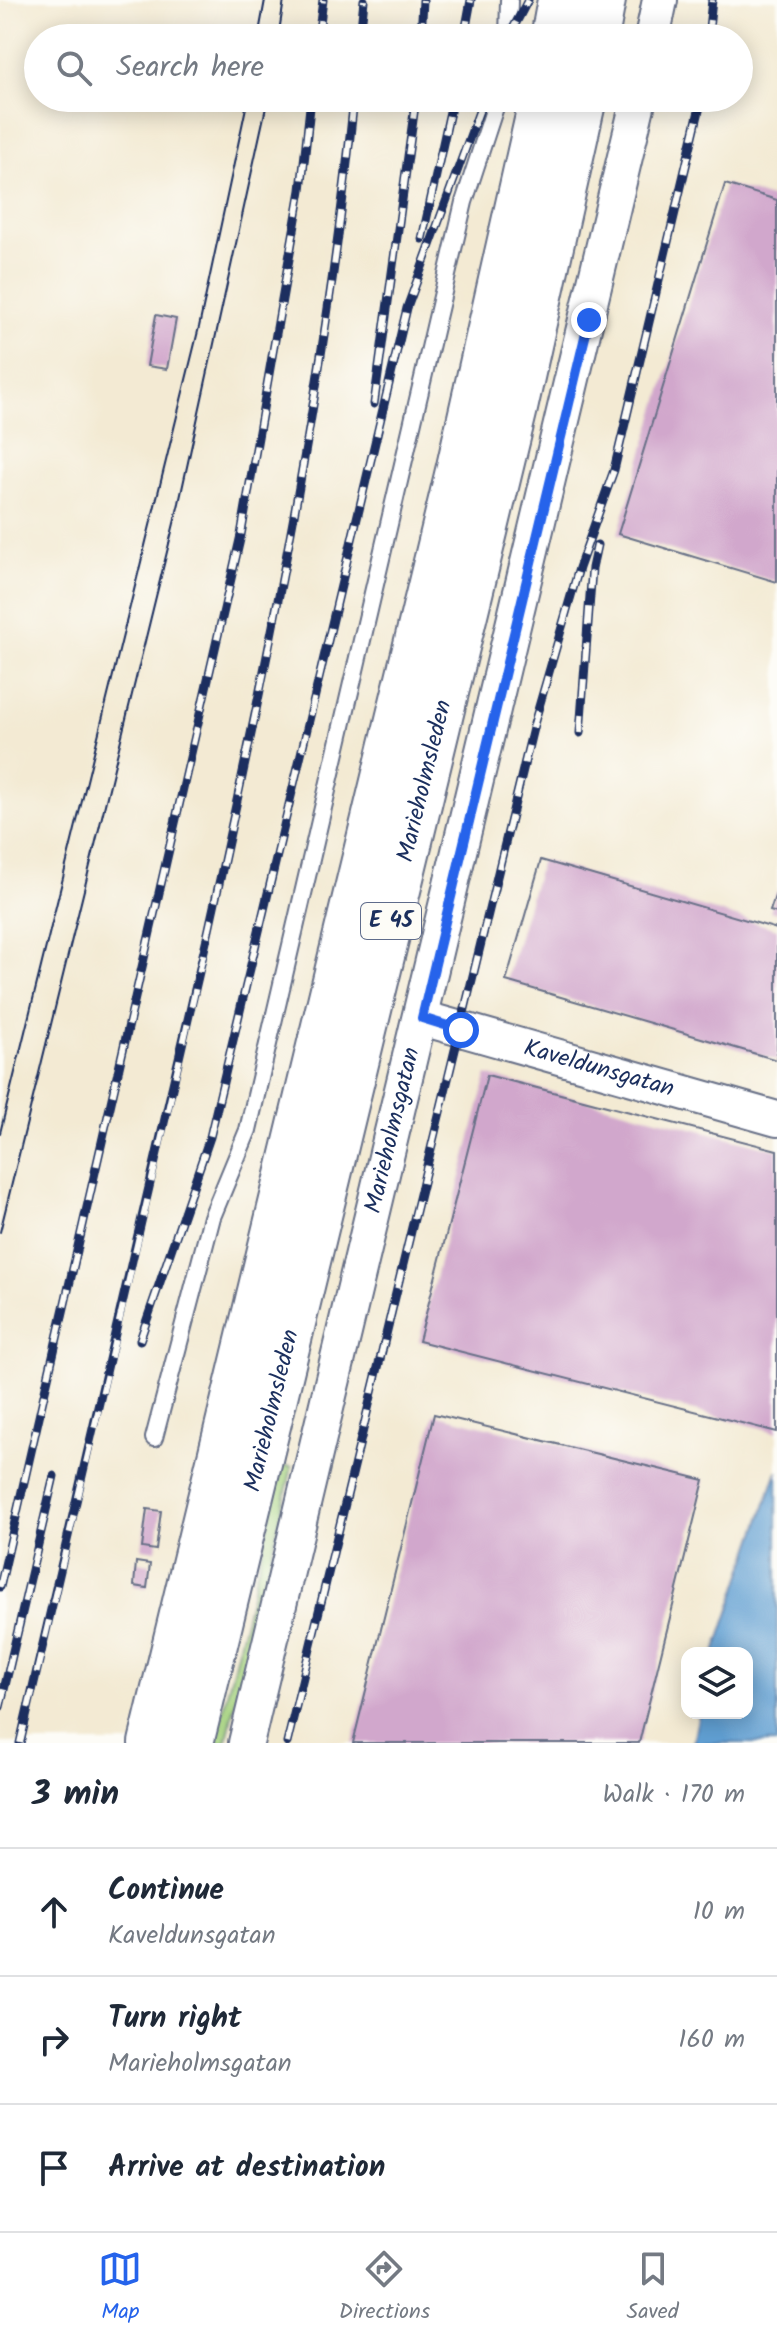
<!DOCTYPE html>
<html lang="en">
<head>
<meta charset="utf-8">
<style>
  body { margin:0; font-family:Kalam,sans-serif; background:#f6f6f7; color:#1f2937 }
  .controls { position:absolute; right:24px; bottom:24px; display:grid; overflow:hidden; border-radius:16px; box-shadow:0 4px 20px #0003 }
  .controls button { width:72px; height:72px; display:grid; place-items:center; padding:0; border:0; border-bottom:2px solid #e0e1e3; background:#fff; color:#1f2937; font:40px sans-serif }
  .stop { position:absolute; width:24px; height:24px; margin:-18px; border:6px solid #2563eb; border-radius:50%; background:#fff }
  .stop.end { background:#2563eb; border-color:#fff; box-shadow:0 2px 8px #0008 }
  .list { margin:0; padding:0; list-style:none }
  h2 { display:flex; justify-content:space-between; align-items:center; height:104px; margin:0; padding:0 32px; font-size:34px }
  h2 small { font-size:26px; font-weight:400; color:#747a83 }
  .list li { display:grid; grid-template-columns:52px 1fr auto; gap:24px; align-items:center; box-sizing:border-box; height:128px; padding:0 32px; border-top:2px solid #e0e1e3 }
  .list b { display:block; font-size:30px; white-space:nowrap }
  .list p { margin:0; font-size:26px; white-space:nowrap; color:#747a83 }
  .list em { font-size:26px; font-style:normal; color:#747a83 }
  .icon { flex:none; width:44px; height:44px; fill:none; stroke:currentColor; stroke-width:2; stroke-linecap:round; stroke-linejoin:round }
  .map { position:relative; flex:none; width:777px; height:1743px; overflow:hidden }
  .search { position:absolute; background:#fff; box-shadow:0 4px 20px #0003; left:24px; right:24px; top:24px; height:88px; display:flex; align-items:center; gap:20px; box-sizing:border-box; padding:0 28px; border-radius:44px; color:#747a83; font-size:30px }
  .sheet { height:488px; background:#fff }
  nav { display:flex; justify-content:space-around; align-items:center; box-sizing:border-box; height:112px; border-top:2px solid #e0e1e3; background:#fff; font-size:22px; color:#747a83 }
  nav a { display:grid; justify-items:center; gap:4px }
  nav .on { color:#2563eb }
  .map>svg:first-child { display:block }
</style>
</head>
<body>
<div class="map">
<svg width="777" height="1743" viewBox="0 0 777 1743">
  <rect width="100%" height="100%" fill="#fdfcf7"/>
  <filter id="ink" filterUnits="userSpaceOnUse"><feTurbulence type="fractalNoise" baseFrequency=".0125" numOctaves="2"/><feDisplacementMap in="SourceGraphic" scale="16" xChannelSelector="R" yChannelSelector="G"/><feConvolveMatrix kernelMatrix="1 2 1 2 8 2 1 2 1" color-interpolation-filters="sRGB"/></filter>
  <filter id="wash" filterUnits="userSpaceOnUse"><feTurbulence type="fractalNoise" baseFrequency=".006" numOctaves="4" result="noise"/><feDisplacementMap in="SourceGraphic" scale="32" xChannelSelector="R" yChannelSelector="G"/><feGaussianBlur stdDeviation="1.8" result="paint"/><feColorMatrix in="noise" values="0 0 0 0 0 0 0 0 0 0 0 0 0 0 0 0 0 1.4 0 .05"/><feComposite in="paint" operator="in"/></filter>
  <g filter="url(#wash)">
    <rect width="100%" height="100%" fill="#f3ead3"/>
    <path fill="#a5d27f" stroke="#60806e" stroke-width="2" d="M283,1465L292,1467L226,1743H215Z"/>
    <path fill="#619fd2" stroke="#3e6798" stroke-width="2" d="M777,1471V1743H693L699,1713H747V1653H715Z"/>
    <g id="blocks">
      <path fill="#d1a7cc" d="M725,184L777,200V582L618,534Z
        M156,315L176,319L167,369L147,366Z
        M541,860L777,929V1060L506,981Z
        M777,890V913L770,911Z
        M487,1075L777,1150V1432L419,1341Z
        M434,1414L704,1480L639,1743H353Z
        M147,1509L161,1511L156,1550L142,1548Z
        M136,1562L150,1564L147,1588L134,1586Z"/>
    </g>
  </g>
  <g filter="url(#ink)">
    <use href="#blocks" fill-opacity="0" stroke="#677087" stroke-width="2"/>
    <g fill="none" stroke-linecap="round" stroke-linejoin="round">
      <g stroke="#677087" stroke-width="20">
        <path id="lane" d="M508,38L509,0
          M154,1438L212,1217L248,1130L464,202L498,98"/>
      </g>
      <g stroke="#677087" stroke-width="38">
        <g id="street">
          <path d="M652,38L660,0"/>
          <path id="s1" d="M422,1018L777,1119"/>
          <path id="s2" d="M246,1743L639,98"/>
        </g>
      </g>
      <g stroke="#677087" stroke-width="48">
        <g id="highway">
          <path d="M553,38L560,0"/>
          <path d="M596,38L603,0"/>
          <path d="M151,1743L459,467L542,98"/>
          <path id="s3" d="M191,1743L515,408L584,98"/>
        </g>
      </g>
      <use href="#lane" stroke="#fff" stroke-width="16"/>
      <use href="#street" stroke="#fff" stroke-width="34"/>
      <use href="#highway" stroke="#fff" stroke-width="44"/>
      <path stroke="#1b2f5e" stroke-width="2" d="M258,38L265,0
        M278,38L284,0
        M0,1133L199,327L248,98
        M0,1232L179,503L268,98"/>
      <g stroke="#1b2f5e" stroke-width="9">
        <path id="rail" d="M318,38L323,0
          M360,38L364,0
          M421,38L423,0
          M464,38L471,0
          M508,38L528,0
          M708,38L712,0
          M422,239L453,98
          M374,404L416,98
          M580,733L592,568L597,545
          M140,1340L210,1137L407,308L484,98
          M0,1587L241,535L301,190L311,98
          M0,1707L54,1476
          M20,1743C84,1472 148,1201 209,929C270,654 326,379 354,98
          M287,1743L534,724L579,568L614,470L702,98"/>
      </g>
      <use href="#rail" stroke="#fdfcf7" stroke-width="6" stroke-dasharray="18" stroke-linecap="butt"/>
    </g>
  </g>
  <g fill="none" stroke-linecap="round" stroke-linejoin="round" filter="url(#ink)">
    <path stroke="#2563eb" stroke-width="10" d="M461,1030L422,1018L589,320"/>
  </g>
  <g text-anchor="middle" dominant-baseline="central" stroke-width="6" stroke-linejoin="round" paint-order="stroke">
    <rect fill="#fdfcf7" stroke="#5f6c8c" stroke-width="2" x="361" y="903" width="60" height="36" rx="6"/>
    <g font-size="22" font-weight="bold" fill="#1b2f5e">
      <text x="391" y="921">E 45</text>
    </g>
    <g font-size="24" fill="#1b2f5e" stroke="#fdfcf7">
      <text stroke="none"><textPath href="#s3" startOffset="990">Marieholmsleden</textPath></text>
      <text stroke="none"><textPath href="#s1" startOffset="184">Kaveldunsgatan</textPath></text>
      <text stroke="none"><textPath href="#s2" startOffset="630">Marieholmsgatan</textPath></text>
      <text stroke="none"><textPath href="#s3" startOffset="342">Marieholmsleden</textPath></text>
    </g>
  </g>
</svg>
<div class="controls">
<button><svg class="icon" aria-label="layers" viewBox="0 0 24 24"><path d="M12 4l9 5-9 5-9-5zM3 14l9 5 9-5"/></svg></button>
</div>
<div class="stop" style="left:461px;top:1030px"></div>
<div class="stop end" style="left:589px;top:320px"></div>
<div class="search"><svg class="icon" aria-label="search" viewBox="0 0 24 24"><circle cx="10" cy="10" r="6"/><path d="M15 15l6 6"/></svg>Search here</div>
</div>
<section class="sheet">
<h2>3 min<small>Walk · 170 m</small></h2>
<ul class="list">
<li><svg class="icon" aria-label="ahead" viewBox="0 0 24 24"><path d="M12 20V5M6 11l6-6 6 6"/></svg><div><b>Continue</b><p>Kaveldunsgatan</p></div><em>10 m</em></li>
<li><svg class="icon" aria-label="right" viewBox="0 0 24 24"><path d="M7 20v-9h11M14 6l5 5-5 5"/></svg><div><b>Turn right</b><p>Marieholmsgatan</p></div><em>160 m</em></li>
<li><svg class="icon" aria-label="arrive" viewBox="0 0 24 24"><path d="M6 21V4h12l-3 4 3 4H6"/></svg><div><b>Arrive at destination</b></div></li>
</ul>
</section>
<nav>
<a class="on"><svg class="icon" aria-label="map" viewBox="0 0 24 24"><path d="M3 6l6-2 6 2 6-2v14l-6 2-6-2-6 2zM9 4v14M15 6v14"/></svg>Map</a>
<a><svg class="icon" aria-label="directions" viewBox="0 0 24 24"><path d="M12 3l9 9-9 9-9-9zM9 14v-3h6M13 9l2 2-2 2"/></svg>Directions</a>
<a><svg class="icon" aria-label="saved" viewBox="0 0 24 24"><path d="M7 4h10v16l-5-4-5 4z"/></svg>Saved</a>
</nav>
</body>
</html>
